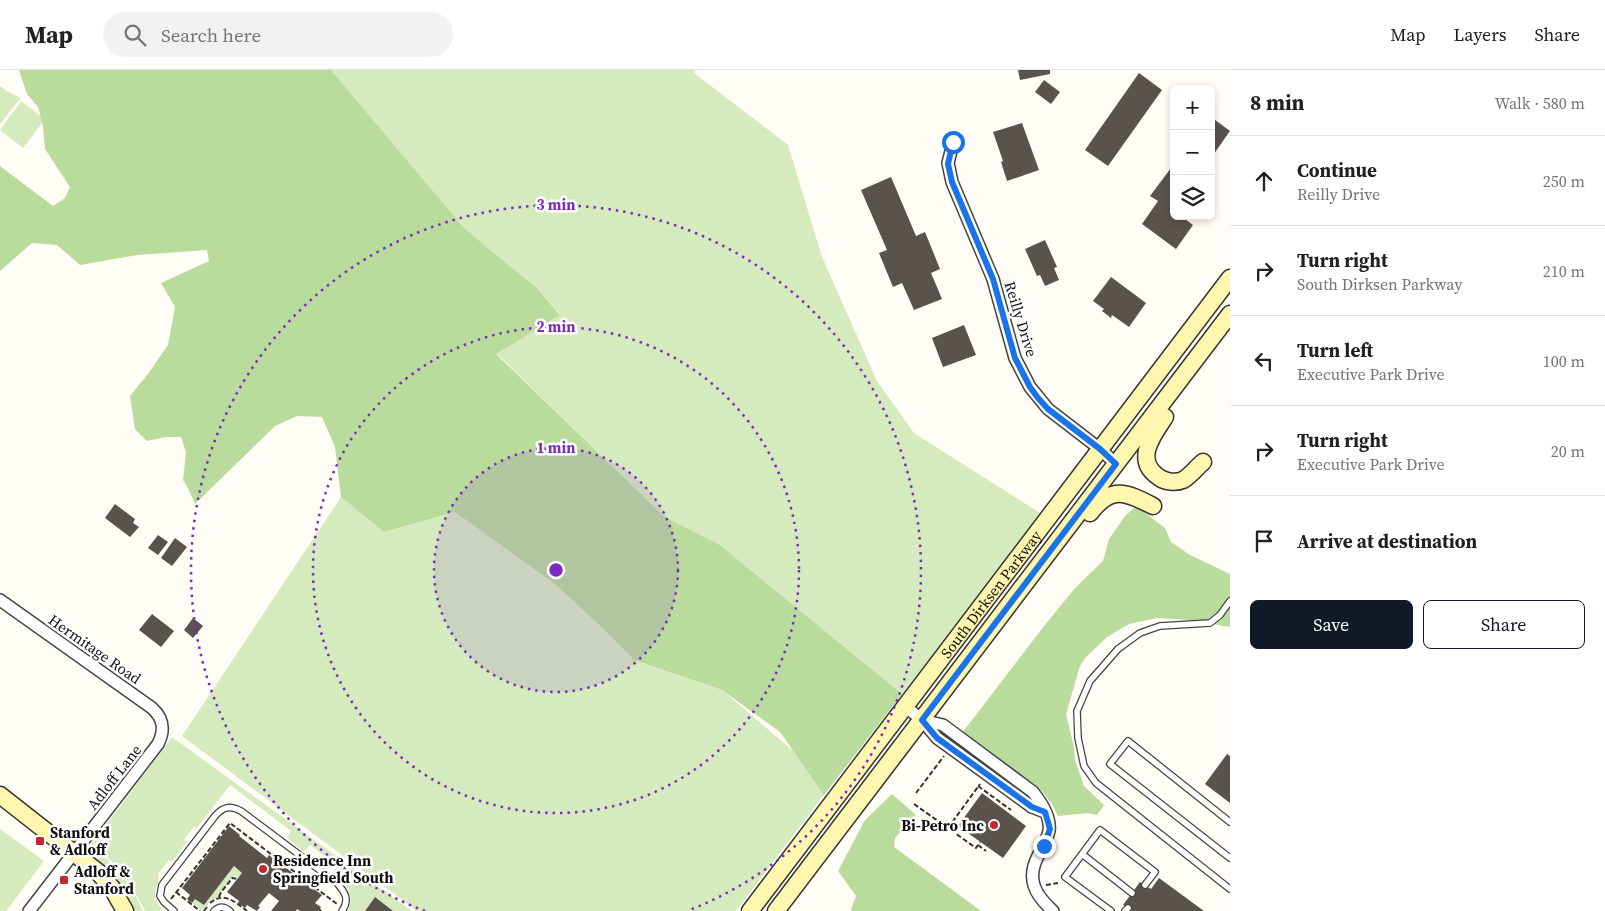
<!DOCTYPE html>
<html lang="en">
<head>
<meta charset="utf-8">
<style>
  body { margin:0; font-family:"Source Serif 4",serif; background:#f2f2f2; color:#202124 }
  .controls { position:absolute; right:15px; top:15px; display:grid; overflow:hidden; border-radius:8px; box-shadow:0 2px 8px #0003 }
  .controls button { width:45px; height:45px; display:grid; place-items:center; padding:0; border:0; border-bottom:1px solid #e0e0e0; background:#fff; color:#202124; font:25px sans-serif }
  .stop { position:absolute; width:15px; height:15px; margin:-11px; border:4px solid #1a73e8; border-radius:50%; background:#fff }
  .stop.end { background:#1a73e8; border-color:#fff; box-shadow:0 1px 5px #0008 }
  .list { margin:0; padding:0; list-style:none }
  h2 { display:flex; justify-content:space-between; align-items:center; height:65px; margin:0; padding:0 20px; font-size:21px }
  h2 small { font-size:16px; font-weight:400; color:#757577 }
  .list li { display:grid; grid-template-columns:32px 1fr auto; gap:15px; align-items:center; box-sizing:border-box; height:90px; padding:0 20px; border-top:1px solid #e0e0e0 }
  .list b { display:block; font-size:19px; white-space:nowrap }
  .list p { margin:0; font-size:16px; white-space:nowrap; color:#757577 }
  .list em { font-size:16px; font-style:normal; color:#757577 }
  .actions { display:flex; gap:10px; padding:15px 20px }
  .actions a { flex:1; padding:11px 0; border:1px solid #111827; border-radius:8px; text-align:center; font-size:18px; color:#111827 }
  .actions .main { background:#111827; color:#fff }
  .icon { flex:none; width:28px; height:28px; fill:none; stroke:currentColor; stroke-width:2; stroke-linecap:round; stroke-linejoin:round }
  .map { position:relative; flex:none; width:1230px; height:841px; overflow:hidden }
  header { display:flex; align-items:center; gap:30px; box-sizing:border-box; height:70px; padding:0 25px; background:#fff; border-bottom:1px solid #e0e0e0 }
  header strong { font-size:24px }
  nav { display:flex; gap:28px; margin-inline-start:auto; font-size:18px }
  .search { width:350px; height:45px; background:#f2f2f2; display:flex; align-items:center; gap:12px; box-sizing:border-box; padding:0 18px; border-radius:28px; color:#757577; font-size:19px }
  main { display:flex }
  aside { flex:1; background:#fff }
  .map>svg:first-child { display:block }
</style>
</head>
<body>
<header>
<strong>Map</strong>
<div class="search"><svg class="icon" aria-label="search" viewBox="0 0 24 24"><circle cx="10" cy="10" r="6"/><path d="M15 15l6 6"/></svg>Search here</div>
<nav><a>Map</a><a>Layers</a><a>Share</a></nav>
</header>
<main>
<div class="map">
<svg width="1230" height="841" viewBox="0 0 1230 841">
  <rect width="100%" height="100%" fill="#fffdf5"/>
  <path fill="#d5ebbd" d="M331,0H696L694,3L788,75L822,187L877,311L914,363L1040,443L902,624L720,475L665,447L496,283L560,244L538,219L465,159Z
    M0,16L7,21L21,28L0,54Z
    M21,31L45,49L23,78L0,60Z
    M341,427L384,462L455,442L556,515L598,554L634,590L722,620L832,714L736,841H417L182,666Z
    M172,667L412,841H393L375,827L365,841H348C353,829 350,822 344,811L349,805L310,775L306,780L303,781L288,769L287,767L291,761L230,715L197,758L194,756L184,770L187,772L172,792L169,790L158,804C161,818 147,822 162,839L160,841H145C132,814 115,793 92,773L93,772Z
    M0,759L44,791L6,841H0Z
    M97,780C117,797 133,817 143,841H135L118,811L95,785Z
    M234,796L242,803L238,808L235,806L232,807L219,826L210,832L202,841L192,833L195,829L204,835Z"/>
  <path fill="#b9dc9c" d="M19,0H331L465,159L538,219L560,245L496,284L665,447L720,475L902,624L824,725L780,662L722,620L634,590L598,554L556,515L455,442L384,462L341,427L335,377L322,347L297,346L275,356L195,434L188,418L183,410L186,382L181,367H165L147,371L135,359L130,326L148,304L168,275L175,237L161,213L209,191L207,180L137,185L80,195L57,175L32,173L0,201V96L53,136L65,128L70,117L45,79L43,56L38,37L27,24Z
    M1136,436L1165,458L1171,472L1190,485L1230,504V557L1189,550L1157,548L1129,554L1107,567L1086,587L1080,596L1066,644L1074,677L1075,690L1084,716L1104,735L1097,745L1088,743L1058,746L1052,734L1041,720L962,663L1044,556L1075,518L1103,491L1109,469L1125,446Z
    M892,724L916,745L895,768L894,777L981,841H852L851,839L856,826L838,801L865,750Z"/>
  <path fill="#5a524d" d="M1018,0H1050V4L1020,10Z
    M1139,3L1162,20L1108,96L1085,80Z
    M1044,10L1060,22L1051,34L1035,22Z
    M1211,47L1230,61L1211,88Z
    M1022,53L1039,100L1007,111L1001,92L1003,91L993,62Z
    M1174,94V139L1173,140L1174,146H1181L1193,155L1176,179L1142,154L1158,131L1150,126Z
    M891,107L916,166L925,162L940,199L931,203L942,229L914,240L902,213L893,217L879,183L887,180L861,120Z
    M1045,170L1057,197L1054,198L1059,210L1045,216L1040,205L1037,206L1025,179Z
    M1111,207L1146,233L1129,257L1112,245L1111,248L1102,241L1104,239L1093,231Z
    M964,255L976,285L943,297L932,268Z
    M115,434L135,449L133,453L139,457L130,467L105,448Z
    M158,465L168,472L158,485L148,478Z
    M175,468L187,477L172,496L161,488Z
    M152,544L174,561L161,577L139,560Z
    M193,548L203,556L193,568L184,560Z
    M1227,684L1230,686V733L1205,714Z
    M982,723L1026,756L1003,788L958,756Z
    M229,756L240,765L239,766L267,788L269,785L322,825L315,833L321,837L318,841H300L297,839L296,841H271L279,831L269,823L258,836L260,837L257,841L247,835L245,838L238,833L239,831L227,822L242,803L234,796L204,835L195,829L192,833L187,829L190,825L182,818Z
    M1159,808L1204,841H1132L1123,835L1140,812L1151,819Z
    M375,827L393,841H365Z"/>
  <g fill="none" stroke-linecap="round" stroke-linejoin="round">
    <g stroke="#444" stroke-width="8">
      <path id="service" d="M1230,531L1220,545L1210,553L1160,556L1140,563L1118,579L1090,611L1077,641L1078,668L1084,696L1096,713L1230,819
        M1230,752L1128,671L1110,694L1230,788
        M1082,784L1132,823
        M174,841L164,832L160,826L162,815L215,746C223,737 229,735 241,741L337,813C345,822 350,830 342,841
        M214,841C219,836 224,836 230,841
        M1111,841L1065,807L1100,760L1155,802L1145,815
        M1125,841L1128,838"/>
    </g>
    <g stroke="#444" stroke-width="14">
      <path id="minor" d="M953,73L948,93L952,112L993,209L1015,288L1030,317L1048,339L1100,379L1116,394
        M0,530L152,638C164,649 165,660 158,674L29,841
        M905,636L922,650L937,668L1032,737L1045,742
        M922,650L943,655L1033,722C1041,732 1051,747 1049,761C1047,770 1042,778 1038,786C1026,809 1035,825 1053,841"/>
    </g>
    <g stroke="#333" stroke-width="19">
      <g id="secondary">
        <path d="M1165,347C1152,366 1133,391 1160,408C1166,412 1176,413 1183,410C1190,406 1197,397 1203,392"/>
        <path d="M1090,443C1111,415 1126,422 1153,436"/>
        <path d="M0,725L98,802L112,818L125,841"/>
        <path id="s1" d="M750,841L1230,208"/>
        <path d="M776,841L1230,244"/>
      </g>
    </g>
    <path stroke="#333" stroke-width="2" stroke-dasharray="5 2.5" stroke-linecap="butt" d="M978,716L1011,740
      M916,723L944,686
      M914,734L976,778L980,772
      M948,758L980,714
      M978,775L986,781
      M1046,815L1058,813
      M176,822L200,841
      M219,827C221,820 228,815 232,808L238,809
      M171,829L230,753L337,834
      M210,833C224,821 235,832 247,841
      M319,839L321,841
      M204,841L207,837"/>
    <use href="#service" stroke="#fff" stroke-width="5.5"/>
    <use href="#minor" stroke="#fff" stroke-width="11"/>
    <use href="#secondary" stroke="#fff6b0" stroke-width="16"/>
  </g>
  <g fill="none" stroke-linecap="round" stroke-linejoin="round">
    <path stroke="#1a73e8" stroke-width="6" d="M953,72L948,94L952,112L993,209L1015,288L1030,317L1038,328L1048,339L1100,379L1116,394L922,650L937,668L1032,737L1045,742L1050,759L1044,776"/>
  </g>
  <circle cx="556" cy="500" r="122" fill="#7b2cbf" fill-opacity=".12"/>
  <g fill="none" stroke="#7b2cbf" stroke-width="2.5" stroke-dasharray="2.5 5">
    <circle cx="556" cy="500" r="122"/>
    <circle cx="556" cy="500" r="243"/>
    <path d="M425 841A365 365 0 1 1 687 841"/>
  </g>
  <g fill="#c4262e" stroke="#fff" stroke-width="2">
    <circle cx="994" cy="755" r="5"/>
    <rect x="35" y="766" width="10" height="10" rx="2.5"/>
    <circle cx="263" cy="799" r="5"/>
    <rect x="59" y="805" width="10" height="10" rx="2.5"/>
  </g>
  <g text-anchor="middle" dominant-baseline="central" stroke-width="5" stroke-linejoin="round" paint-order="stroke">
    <g font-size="15" fill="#111" stroke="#fff">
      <text transform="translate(1021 249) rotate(73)">Reilly Drive</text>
      <text stroke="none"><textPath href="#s1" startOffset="398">South Dirksen Parkway</textPath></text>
      <text transform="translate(95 579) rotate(35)">Hermitage Road</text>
      <text transform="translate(114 707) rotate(-52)">Adloff Lane</text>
    </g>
    <g font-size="15" font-weight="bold" fill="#111" stroke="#fff" text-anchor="start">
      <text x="984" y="755" text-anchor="end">Bi-Petro Inc</text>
      <text x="50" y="762">Stanford<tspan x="50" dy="17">&amp; Adloff</tspan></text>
      <text x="273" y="790">Residence Inn<tspan x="273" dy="17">Springfield South</tspan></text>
      <text x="74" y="801">Adloff &amp;<tspan x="74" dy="17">Stanford</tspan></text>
    </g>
  </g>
  <circle cx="556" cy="500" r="8" fill="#7b2cbf" stroke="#fff" stroke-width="2.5"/>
  <g font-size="15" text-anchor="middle" font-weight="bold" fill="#7b2cbf" stroke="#fff" stroke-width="5" stroke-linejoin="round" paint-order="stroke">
    <text x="556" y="140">3 min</text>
    <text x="556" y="262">2 min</text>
    <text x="556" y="383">1 min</text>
  </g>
</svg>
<div class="controls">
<button>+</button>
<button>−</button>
<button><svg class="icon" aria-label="layers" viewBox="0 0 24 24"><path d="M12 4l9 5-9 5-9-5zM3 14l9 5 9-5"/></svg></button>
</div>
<div class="stop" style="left:953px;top:72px"></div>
<div class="stop end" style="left:1044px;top:776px"></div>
</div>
<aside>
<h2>8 min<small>Walk · 580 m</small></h2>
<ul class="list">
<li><svg class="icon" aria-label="ahead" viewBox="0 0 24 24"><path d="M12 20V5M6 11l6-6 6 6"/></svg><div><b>Continue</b><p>Reilly Drive</p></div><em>250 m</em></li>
<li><svg class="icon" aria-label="right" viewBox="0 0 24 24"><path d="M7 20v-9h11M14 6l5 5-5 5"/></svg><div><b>Turn right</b><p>South Dirksen Parkway</p></div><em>210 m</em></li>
<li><svg class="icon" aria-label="left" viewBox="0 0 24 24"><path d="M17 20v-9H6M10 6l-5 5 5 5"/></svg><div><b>Turn left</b><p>Executive Park Drive</p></div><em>100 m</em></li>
<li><svg class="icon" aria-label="right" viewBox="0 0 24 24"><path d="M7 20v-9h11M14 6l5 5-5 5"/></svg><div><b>Turn right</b><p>Executive Park Drive</p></div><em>20 m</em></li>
<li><svg class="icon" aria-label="arrive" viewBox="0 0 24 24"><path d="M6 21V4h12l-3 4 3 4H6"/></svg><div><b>Arrive at destination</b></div></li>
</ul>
<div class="actions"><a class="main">Save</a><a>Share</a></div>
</aside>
</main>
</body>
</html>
